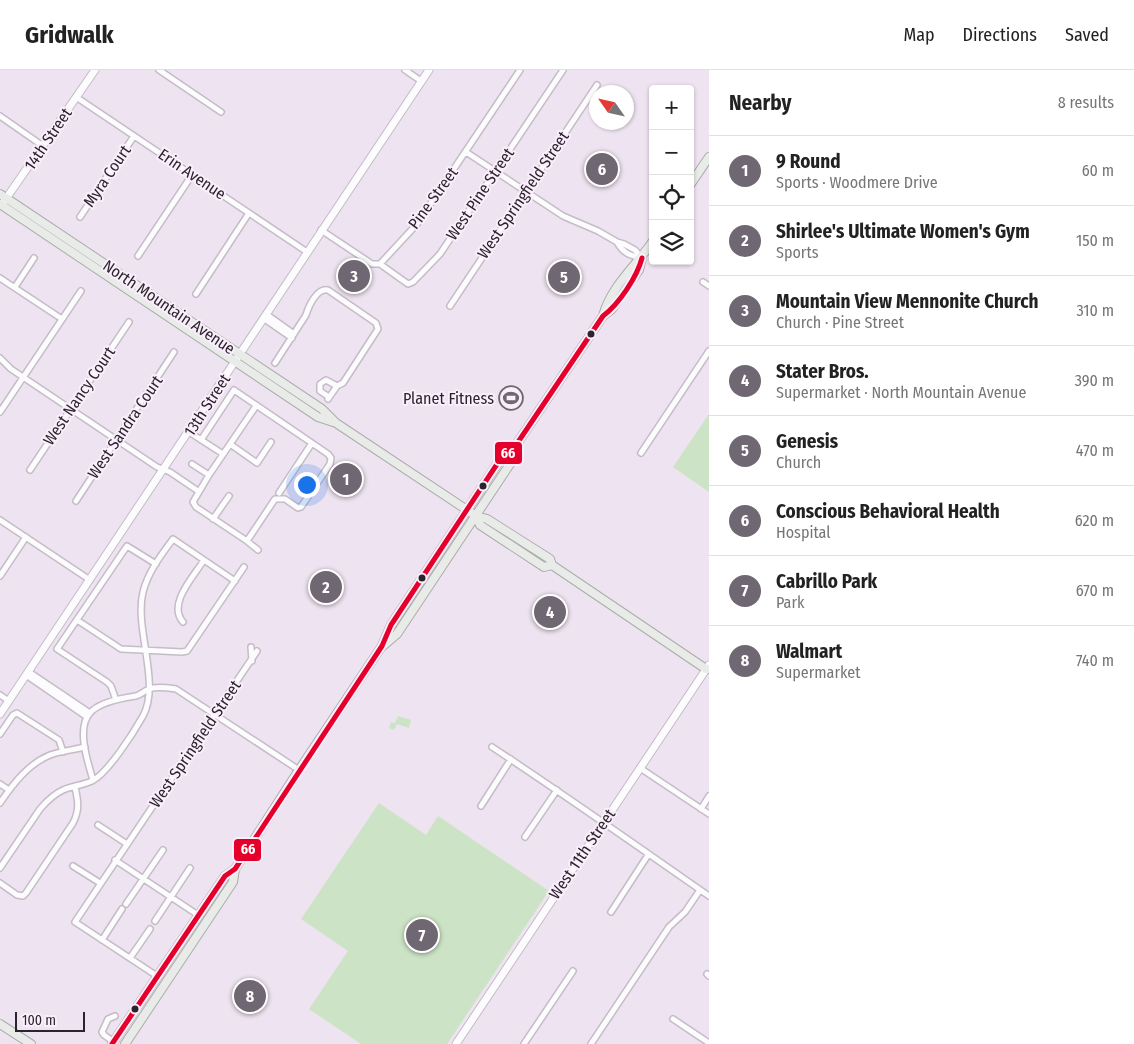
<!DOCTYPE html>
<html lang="en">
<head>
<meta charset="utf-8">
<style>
  body { margin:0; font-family:"Fira Sans Condensed",sans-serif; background:#f6f6f6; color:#222 }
  .controls { position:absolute; right:15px; top:15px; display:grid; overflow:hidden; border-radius:5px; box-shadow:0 1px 4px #0004 }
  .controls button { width:45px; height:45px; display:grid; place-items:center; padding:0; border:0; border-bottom:1px solid #e0e0e0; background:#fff; color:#222; font:25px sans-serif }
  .compass { position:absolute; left:589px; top:15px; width:45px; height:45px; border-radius:50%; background:#fff; box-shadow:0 1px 4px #0004; rotate:304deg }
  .scale { position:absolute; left:15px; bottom:12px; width:70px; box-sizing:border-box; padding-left:5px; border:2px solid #2b242c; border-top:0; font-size:14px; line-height:18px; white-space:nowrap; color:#2b242c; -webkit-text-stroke:4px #faeefc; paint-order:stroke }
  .you { position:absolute; left:306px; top:414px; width:18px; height:18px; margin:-12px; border:4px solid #fff; border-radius:50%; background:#1a73e8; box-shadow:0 0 0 8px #1a73e833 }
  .badge { display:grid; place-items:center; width:32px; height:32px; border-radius:50%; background:#6f6771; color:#fff; font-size:16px; font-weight:700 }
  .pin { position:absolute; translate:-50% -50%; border:2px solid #fff; box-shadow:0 1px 5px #0006 }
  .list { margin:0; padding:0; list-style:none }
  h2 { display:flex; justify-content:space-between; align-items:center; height:65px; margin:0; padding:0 20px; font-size:21px }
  h2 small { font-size:16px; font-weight:400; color:#767676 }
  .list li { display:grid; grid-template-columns:32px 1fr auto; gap:15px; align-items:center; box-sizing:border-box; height:70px; padding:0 20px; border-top:1px solid #e0e0e0 }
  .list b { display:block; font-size:19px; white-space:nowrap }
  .list p { margin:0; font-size:16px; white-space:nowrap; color:#767676 }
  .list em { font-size:16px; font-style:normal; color:#767676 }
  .icon { flex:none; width:28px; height:28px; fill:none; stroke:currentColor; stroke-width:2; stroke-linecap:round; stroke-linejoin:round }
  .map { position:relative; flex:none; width:709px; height:974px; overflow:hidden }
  header { display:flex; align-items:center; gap:30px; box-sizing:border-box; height:70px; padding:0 25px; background:#fff; border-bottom:1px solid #e0e0e0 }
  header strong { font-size:24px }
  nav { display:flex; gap:28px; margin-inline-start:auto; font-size:18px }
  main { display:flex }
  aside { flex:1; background:#fff }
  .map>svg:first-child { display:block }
</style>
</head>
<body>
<header>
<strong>Gridwalk</strong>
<nav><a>Map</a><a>Directions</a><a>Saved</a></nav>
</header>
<main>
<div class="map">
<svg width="709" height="974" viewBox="0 0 709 974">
  <rect width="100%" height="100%" fill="#eee3f0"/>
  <path fill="#cde3c5" d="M709,344V422L673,397Z
    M398,646L411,650L409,658L397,654L394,660L389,658L391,652L395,653Z
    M379,733L426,765L438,746L549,821L447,974H361L309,939L348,881L301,849Z"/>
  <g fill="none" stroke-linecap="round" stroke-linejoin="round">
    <g stroke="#c5bcc6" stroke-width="8">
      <path id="street" d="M159,0L221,42
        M405,0L421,11
        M76,27L307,182
        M0,46L43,76
        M466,82L563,146L598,161L617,172L624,174L635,180L641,187
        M80,147L134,66
        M321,160L372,194H380L417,154L520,0
        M617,172C623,183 630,186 642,188
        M138,186L192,105
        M380,194L408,214L413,212L440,184L563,0
        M0,208L62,249
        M703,212L709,216
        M15,217L34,188
        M196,224L249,143
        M450,236L597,15
        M266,244L294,264
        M263,248L292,268
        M0,288L11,299L157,397L170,402L198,421
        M275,293L306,245C309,235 317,218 328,220L376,253L378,259L343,313L337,316L328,329
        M329,327L320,321V314L326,310L337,316
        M0,342L81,221
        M189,362L223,384
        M201,370L234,320L328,384L331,388L330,394L301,437L298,438L285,429H275L247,471L196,437L193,432L209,405L256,336
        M230,374L257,393L271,372
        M641,383L709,281
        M192,394L209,405
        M30,400L129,252
        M279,423L312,373
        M76,431L174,282
        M213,449L229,426
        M0,450L90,510
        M247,471L258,480
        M0,506L26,467
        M77,550L121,579L182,582L187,581L244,497
        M183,552C167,534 194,506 204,490
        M251,577L252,591
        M29,602L90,643
        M26,605L87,647
        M0,625L9,631
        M116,630L111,616L107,612L57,579L127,476L156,494
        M0,664L13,645L17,643L59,670L63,682
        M492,677C565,725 637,776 709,826
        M640,698L709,744
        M93,710C88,693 76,658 90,643C99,632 122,628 136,626C142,624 144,621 149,619C157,616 169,618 176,619L299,700
        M0,714L9,720
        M0,733C13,714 28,694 50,685C61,681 73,680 85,677
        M481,736L511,689
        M701,739L709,726
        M98,755L127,774
        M525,767L557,720
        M115,790L198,845
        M73,796L100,813
        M0,798L40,739C46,732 54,724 63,720C72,716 83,715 92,711C108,703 134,662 143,646C161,612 134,559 143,522C148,502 161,485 173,469L235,511
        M0,813L17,825L23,826L26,823L73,753C80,739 78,731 75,717
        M126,834L163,780
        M611,842L648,785
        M155,851L190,798
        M102,870L122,839
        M130,888L150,859
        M707,904L709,906
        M157,906L75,852L257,581
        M673,949L709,973
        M114,972L104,965L102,962L108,949L115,946
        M524,974L573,901
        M591,974L669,857L685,842L700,820"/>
    </g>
    <g stroke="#c5bcc6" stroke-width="9">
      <path id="secondary" d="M3,133L95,0
        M0,644L429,0
        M456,974L709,595"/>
    </g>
    <g stroke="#abadaa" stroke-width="10">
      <path id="primary" d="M690,115L709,87
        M0,124L322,339L336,353L476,446L487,449L550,489L552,495L706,599H709
        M0,134L318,347L333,352
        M603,246C611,216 636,196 653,171
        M476,446L480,455L544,497L552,495
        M383,576L397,564L510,394L512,381
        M0,954L31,974
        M112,974L225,806L235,799L299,700L382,576L391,555L494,399L501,388L512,381L603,246L612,239L639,200L642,188
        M125,974L233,812L235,799"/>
    </g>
    <use href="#street" stroke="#fcfbfd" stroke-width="5"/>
    <use href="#secondary" stroke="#fcfbfd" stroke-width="7"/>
    <use href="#primary" stroke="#e8ebe8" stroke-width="8"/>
    <g stroke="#faeefc" stroke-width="9">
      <path id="bus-1" d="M112,974L225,806L235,799L382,576L391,555L501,388L512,381L603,246C619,234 637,207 642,188"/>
    </g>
    <use href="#bus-1" stroke="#e4002b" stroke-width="5"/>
  </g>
  <defs>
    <g id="stadium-ring" transform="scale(1.25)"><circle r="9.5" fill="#faeefc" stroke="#6f6771" stroke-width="1.5"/><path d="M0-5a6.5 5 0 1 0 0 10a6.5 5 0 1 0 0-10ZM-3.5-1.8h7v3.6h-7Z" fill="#6f6771"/></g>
  </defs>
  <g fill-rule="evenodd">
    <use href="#stadium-ring" x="511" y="328"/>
  </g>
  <g fill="#2b242c" stroke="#faeefc" stroke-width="2">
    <circle cx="591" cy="264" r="4.5"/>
    <circle cx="483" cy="416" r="4.5"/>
    <circle cx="422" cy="508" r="4.5"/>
    <circle cx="135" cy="939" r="4.5"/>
  </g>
  <g text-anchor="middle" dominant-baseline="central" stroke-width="4" stroke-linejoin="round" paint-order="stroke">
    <g font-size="16" fill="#2b242c" stroke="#faeefc">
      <text transform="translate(48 69) rotate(-56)">14th Street</text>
      <text transform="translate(192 104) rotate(34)">Erin Avenue</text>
      <text transform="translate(107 106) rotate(-56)">Myra Court</text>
      <text transform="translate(480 124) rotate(-56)">West Pine Street</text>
      <text transform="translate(523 125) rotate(-56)">West Springfield Street</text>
      <text transform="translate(433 128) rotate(-54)">Pine Street</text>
      <text transform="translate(169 237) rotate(34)">North Mountain Avenue</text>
      <text transform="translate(79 326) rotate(-56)">West Nancy Court</text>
      <text transform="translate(207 335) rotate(-57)">13th Street</text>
      <text transform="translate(125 357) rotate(-56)">West Sandra Court</text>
      <text transform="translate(195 674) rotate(-56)">West Springfield Street</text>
      <text transform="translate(582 784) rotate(-56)">West 11th Street</text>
    </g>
    <g font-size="16" fill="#2b242c" stroke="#faeefc" text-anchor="end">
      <text x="494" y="328">Planet Fitness</text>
    </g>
  </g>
  <g stroke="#faeefc" stroke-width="2">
    <rect x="494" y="371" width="29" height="24" rx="5" fill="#e4002b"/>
    <rect x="233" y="768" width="29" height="24" rx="5" fill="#e4002b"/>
  </g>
  <g font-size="14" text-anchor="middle" font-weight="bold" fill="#fff">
    <text x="508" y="388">66</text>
    <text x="248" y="784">66</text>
  </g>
</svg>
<div class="controls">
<button>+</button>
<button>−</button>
<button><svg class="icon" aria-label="locate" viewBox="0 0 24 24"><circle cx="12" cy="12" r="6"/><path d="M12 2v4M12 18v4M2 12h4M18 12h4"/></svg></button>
<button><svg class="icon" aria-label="layers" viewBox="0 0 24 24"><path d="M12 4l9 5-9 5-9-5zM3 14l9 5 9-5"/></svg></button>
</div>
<svg class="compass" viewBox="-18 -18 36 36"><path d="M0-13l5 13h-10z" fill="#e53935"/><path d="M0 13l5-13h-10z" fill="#767676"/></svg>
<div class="scale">100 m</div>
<div class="you"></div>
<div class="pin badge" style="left:346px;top:409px">1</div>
<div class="pin badge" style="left:326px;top:517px">2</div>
<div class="pin badge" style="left:354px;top:206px">3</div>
<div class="pin badge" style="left:550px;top:542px">4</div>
<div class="pin badge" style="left:564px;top:207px">5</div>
<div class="pin badge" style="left:602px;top:99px">6</div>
<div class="pin badge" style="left:422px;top:865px">7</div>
<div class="pin badge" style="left:250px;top:926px">8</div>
</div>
<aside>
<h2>Nearby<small>8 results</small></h2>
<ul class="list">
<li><span class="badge">1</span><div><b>9 Round</b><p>Sports · Woodmere Drive</p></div><em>60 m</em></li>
<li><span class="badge">2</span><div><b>Shirlee's Ultimate Women's Gym</b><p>Sports</p></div><em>150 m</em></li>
<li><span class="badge">3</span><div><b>Mountain View Mennonite Church</b><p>Church · Pine Street</p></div><em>310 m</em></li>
<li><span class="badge">4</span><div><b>Stater Bros.</b><p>Supermarket · North Mountain Avenue</p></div><em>390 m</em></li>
<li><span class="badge">5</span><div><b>Genesis</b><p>Church</p></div><em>470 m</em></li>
<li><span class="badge">6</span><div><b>Conscious Behavioral Health</b><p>Hospital</p></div><em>620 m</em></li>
<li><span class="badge">7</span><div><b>Cabrillo Park</b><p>Park</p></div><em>670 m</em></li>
<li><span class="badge">8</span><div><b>Walmart</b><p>Supermarket</p></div><em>740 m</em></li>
</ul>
</aside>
</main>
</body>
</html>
